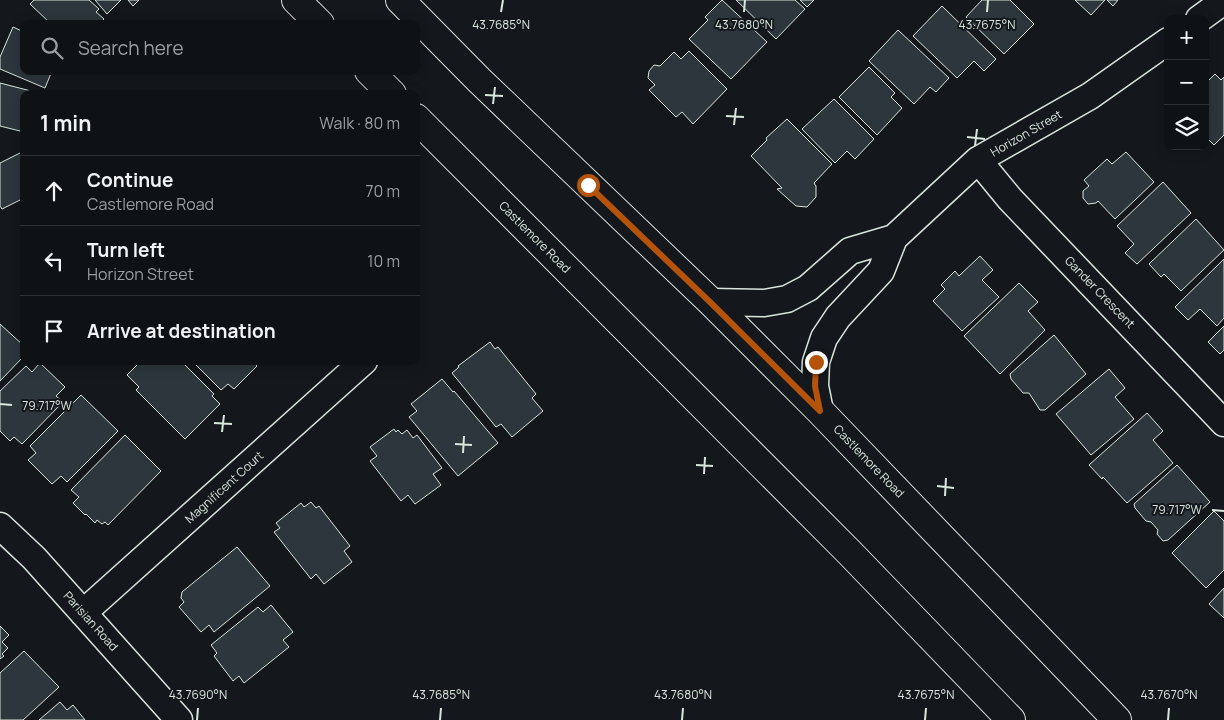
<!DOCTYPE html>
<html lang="en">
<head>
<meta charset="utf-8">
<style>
  body { margin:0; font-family:Manrope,sans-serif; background:#181b1e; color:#f1f3f6 }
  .controls { position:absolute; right:15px; top:15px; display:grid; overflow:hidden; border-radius:10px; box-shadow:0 2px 12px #0003 }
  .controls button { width:45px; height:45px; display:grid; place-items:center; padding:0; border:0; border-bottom:1px solid #2f3234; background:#0f1215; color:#f1f3f6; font:25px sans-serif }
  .stop { position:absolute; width:15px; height:15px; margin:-11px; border:4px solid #b45309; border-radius:50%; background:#fff }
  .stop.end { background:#b45309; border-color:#fff; box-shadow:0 1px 5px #0008 }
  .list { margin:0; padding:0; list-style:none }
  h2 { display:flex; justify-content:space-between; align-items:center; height:65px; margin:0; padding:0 20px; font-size:21px }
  h2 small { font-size:16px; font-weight:400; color:#9b9ea0 }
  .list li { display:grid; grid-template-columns:32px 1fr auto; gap:15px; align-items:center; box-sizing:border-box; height:70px; padding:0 20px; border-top:1px solid #2f3234 }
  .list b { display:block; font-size:19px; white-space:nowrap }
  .list p { margin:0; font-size:16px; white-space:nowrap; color:#9b9ea0 }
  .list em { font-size:16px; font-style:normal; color:#9b9ea0 }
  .icon { flex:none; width:28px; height:28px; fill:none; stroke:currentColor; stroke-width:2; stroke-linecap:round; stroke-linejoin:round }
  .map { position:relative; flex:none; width:1224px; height:720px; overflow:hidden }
  .search { position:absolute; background:#0f1215; box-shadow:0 2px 12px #0003; left:20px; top:20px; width:400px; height:55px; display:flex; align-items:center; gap:12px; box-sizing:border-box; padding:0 18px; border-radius:10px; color:#9b9ea0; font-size:19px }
  .panel { position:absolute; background:#0f1215; box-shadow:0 2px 12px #0003; left:20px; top:90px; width:400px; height:275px; border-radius:10px }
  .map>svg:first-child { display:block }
</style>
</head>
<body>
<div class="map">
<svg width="1224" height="720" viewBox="0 0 1224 720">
  <rect width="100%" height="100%" fill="#14181c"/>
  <path fill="#2c363c" stroke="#d8e6dc" d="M34,0H89L99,9L96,12L104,19L99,24H51L30,4Z
    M95,0H121L107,14Z
    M128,0H139L133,6Z
    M722,0L767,42L731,79L689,39L708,20L705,17Z
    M736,0H795L805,9L776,39Z
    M800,0H814L807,7Z
    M982,0H1010L1034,24L1004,54L966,17Z
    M1075,0H1105L1091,15Z
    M1107,0H1118L1113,6Z
    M942,6L996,59L984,71L974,61L957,78L913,36Z
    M13,27L24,32V71H52L45,88L0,69V57Z
    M898,30L949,78L936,92L930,87L914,104L869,61Z
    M689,51L727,89L693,124L682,112L676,117L649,90L655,85L648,78L649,71L654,65L660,66L674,52L681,59Z
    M869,67L895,93L891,97L902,108L877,135L839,97Z
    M1215,74L1221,80L1224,77V135L1214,145L1205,136V84Z
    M0,83L31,91L30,93L32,94H24V132L0,126Z
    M834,99L874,139L855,159L847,151L835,163L802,129Z
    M787,119L832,164L814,183L816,186V197L807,207L796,206L777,189L782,188L751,156L767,140L766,138Z
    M24,151V198L2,209L0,206V163Z
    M1126,152L1154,182L1115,219L1098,201L1096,203L1088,204L1083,198V191L1089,186L1084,180L1107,159L1112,164Z
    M1163,182L1191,213L1137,264L1125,253L1134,244L1117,226Z
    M1196,219L1224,250L1181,291L1164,274L1161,277L1149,264Z
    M980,256L993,270L982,280L999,297L962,331L933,301L945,289L941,285L955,271L959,276Z
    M1224,259V318L1217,326L1200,309L1188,320L1175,307Z
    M1019,283L1038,302L1028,311L1045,330L1000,374L964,336Z
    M0,324L24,346V356L0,381Z
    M1224,326V350L1220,354L1208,342Z
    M1054,335L1086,374L1045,410H1040L1029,393H1023L1011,379L1010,374Z
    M490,342L495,349L498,347L536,394L532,398L543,411L512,437L501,424L496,427L452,373L459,367L458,366Z
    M141,361H181L214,394L212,396L220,404L185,439L136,390L139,387L127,375Z
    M192,361H252L257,366L234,389L228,384L221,390Z
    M40,363L65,387L56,396L63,402L22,444L14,437L10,441L0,431V391L26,366L32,372Z
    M1109,369L1125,388L1115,397L1134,419L1091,455L1056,414Z
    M442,379L453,392L454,391L498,443L458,476L409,417L417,411L411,404Z
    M81,395L118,431L67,482L61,476L52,484L28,460L36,453L30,446Z
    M1147,413L1163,431L1153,440L1173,463L1127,503L1103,477L1102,479L1089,465Z
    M394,429L396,432L398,430L402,434L407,430L413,438L417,435L442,468L433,474L441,485L415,504L408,495L401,501L370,461L377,456L370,447Z
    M125,435L161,471L108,525L105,522L102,524L97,520L95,523L86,514L85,515L73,503L79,497L71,490Z
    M1177,465L1210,502L1168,540L1163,541L1157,534L1158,530L1151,522L1146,521L1135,508L1134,504Z
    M311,502L316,508L319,506L350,546L344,551L352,562L324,584L316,574L311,579L274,532L280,528L276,523L301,503L304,507Z
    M1214,511L1224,521V570L1206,588L1172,553Z
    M237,547L270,586L214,632L209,625L201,632L179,607L184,602L181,598L182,592Z
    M1224,588V618L1209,604Z
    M271,605L293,632L283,640L289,647L244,683L239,676L233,681L214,656L217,653L211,645L258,607L263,612Z
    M0,626L9,635L2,642L8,648L2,654L4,656L0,659Z
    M24,651L59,687L23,720H0V673Z
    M60,702L67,710L73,705L85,720H39Z"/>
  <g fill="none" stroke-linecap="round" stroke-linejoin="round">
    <g stroke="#d8e6dc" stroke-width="29">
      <path id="minor" d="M1199,19L1224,1
        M978,160L1010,199L1224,423
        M711,302L764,303L787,299L808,288L850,251L894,238
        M820,411L815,386L816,362L824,338L838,317L881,271L894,238L978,160L1090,96L1168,41
        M0,526L34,558L179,720
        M83,613L364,361"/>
    </g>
    <g stroke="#d8e6dc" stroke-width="30">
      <path id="secondary" d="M296,0L320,24
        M400,0L479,80L711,302L820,411L1117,720
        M369,71L392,94
        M416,118L849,552L1011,720"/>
    </g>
    <use href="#minor" stroke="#14181c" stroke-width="26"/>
    <use href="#secondary" stroke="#14181c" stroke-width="28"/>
  </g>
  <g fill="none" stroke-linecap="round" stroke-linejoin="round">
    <path stroke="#b45309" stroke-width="6" d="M588,185L710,302L820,411L815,386L816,362"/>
  </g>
  <path fill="none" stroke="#d8e6dc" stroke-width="2" d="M501,12L503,0M744,12L745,0M987,12L988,0M485,95L503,96M493,104L495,87M726,116L744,117M734,125L736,108M967,137L985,139M975,146L977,129M0,404L12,405M214,423L232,424M222,432L224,415M455,444L472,445M463,453L464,436M696,465L713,466M704,474L705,457M937,486L954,488M945,496L946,478M1212,510L1224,511M197,720L198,708M440,720L441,708M682,720L683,708M925,720L926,708M1168,720L1169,708"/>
  <g text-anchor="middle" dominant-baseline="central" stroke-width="4" stroke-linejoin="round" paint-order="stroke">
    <g font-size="12" fill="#d8e6dc" stroke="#14181c">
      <text transform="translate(1026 133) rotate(-30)">Horizon Street</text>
      <text transform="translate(535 237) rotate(45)">Castlemore Road</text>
      <text transform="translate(1100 292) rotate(46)">Gander Crescent</text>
      <text transform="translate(869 461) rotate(46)">Castlemore Road</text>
      <text transform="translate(224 487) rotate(-42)">Magnificent Court</text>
      <text transform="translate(91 621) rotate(48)">Parisian Road</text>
    </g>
  </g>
  <g font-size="12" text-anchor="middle" fill="#d8e6dc" stroke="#14181c" stroke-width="4" stroke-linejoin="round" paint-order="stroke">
    <text x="501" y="29">43.7685°N</text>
    <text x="744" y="29">43.7680°N</text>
    <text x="987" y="29">43.7675°N</text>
    <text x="47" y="410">79.717°W</text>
    <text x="1177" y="514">79.717°W</text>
    <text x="198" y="699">43.7690°N</text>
    <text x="441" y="699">43.7685°N</text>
    <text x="683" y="699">43.7680°N</text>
    <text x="926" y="699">43.7675°N</text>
    <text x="1169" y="699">43.7670°N</text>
  </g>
</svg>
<div class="controls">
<button>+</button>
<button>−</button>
<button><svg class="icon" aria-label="layers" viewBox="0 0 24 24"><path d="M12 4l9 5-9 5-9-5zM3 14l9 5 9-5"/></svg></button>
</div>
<div class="stop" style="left:588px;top:185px"></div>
<div class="stop end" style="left:816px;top:362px"></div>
<div class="search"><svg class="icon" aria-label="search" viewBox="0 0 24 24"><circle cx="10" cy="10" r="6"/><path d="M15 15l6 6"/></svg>Search here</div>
<section class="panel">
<h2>1 min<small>Walk · 80 m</small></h2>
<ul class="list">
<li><svg class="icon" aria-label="ahead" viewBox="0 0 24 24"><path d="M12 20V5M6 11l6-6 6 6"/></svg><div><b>Continue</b><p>Castlemore Road</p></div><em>70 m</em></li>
<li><svg class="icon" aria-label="left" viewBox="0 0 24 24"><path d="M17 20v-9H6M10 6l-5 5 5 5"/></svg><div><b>Turn left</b><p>Horizon Street</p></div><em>10 m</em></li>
<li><svg class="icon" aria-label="arrive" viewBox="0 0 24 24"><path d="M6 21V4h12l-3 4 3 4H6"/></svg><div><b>Arrive at destination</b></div></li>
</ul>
</section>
</div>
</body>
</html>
